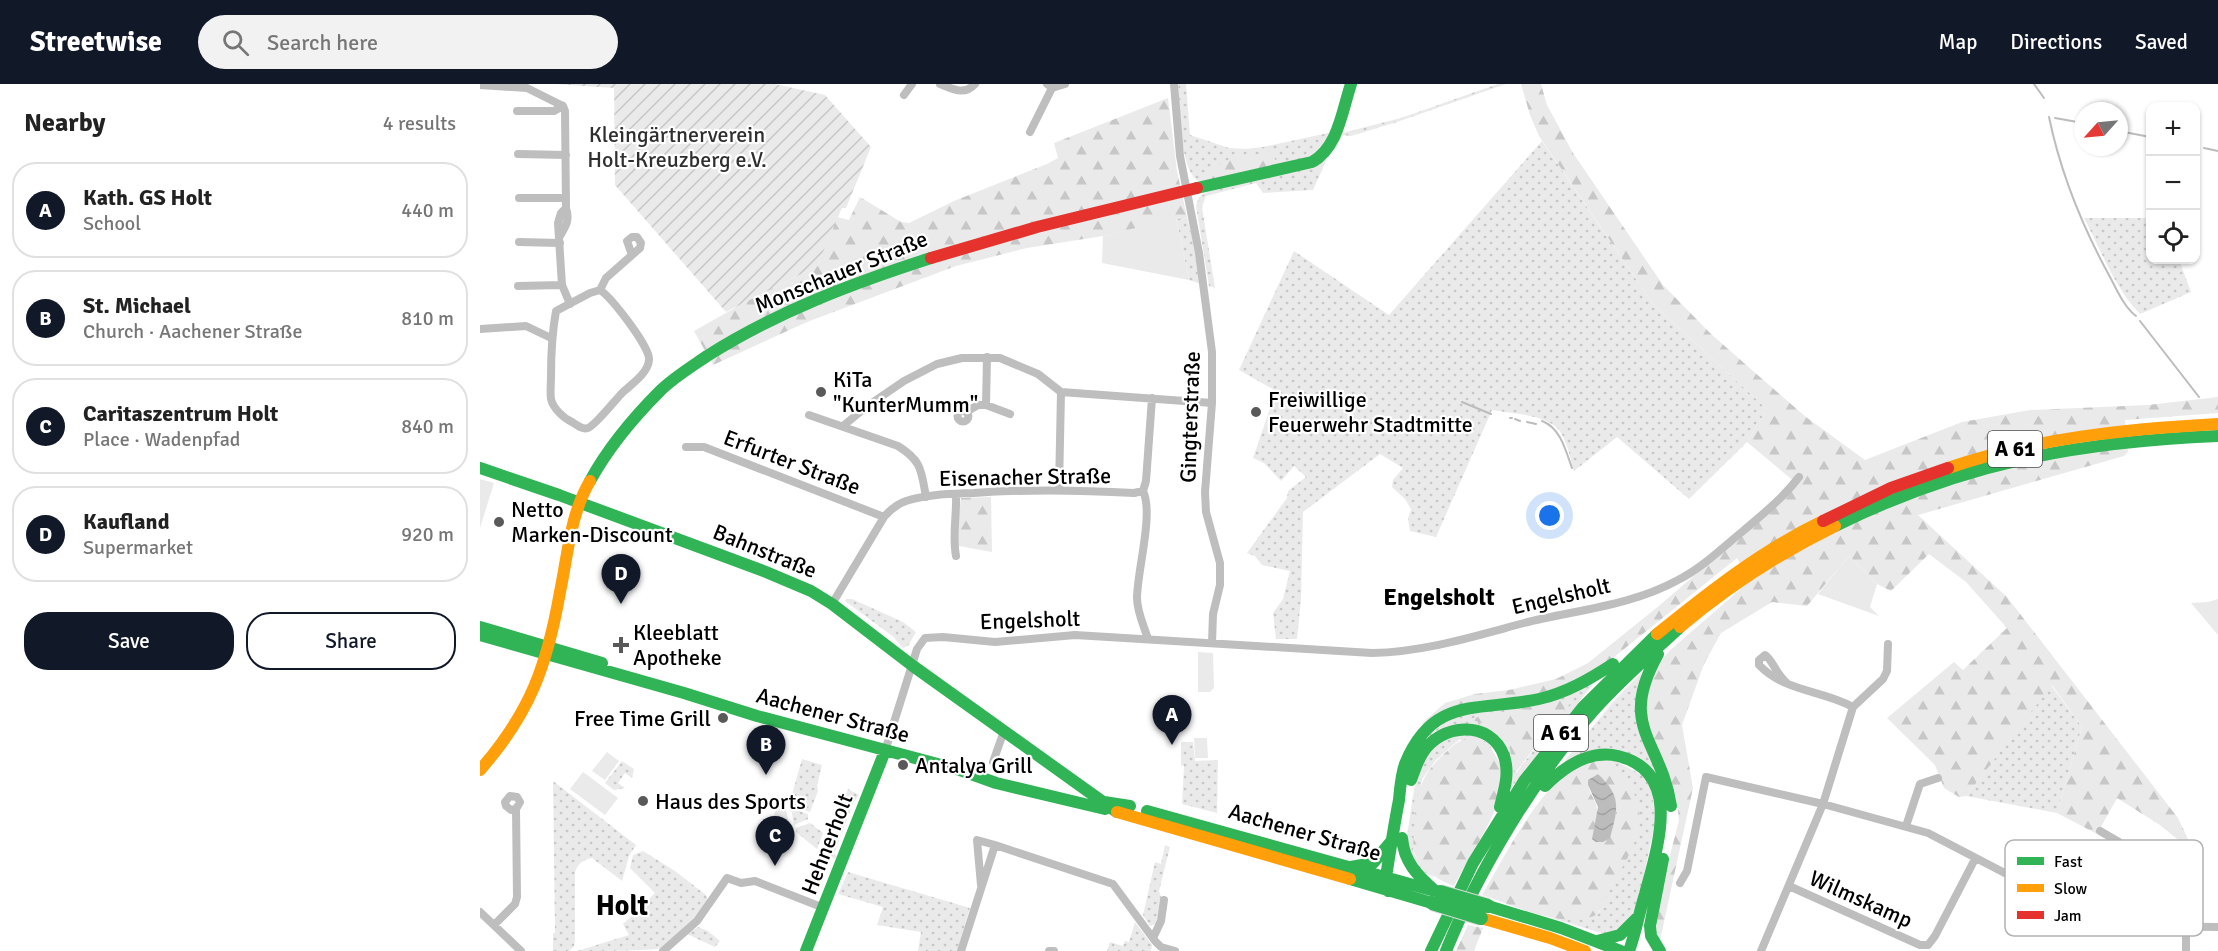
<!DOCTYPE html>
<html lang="en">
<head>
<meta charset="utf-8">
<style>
  body { margin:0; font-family:Signika,sans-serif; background:#f2f2f2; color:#222 }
  .controls { position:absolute; right:18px; top:18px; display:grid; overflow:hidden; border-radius:12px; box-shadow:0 2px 4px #0004 }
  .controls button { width:54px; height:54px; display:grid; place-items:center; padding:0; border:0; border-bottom:2px solid #e0e0e0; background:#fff; color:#222; font:30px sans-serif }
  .compass { position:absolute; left:1594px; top:18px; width:54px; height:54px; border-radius:50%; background:#fff; box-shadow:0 2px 4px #0004; rotate:243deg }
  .you { position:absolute; left:1070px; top:432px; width:21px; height:21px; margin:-15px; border:4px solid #fff; border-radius:50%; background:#1a73e8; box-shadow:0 0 0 9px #1a73e833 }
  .badge { display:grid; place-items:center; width:39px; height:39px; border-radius:50%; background:#111827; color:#fff; font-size:20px; font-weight:700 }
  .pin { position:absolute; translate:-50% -50px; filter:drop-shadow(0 2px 3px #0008) }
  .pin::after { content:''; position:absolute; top:32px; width:21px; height:18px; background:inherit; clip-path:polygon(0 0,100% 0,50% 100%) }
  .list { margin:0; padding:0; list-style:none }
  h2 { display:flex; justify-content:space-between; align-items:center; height:78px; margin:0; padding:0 24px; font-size:26px }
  h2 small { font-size:20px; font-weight:400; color:#767676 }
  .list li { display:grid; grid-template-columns:39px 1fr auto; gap:18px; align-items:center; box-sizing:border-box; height:96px; margin:0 12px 12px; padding:0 12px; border:2px solid #e0e0e0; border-radius:24px }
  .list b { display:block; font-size:22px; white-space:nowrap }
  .list p { margin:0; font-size:20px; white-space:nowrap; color:#767676 }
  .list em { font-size:20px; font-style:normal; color:#767676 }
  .actions { display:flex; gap:12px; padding:18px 24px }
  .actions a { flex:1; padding:14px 0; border:2px solid #111827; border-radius:24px; text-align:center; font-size:21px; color:#111827 }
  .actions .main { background:#111827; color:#fff }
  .icon { flex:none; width:33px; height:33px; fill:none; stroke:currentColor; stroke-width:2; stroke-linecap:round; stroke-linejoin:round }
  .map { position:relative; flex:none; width:1738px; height:867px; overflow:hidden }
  header { display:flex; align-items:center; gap:36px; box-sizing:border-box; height:84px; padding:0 30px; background:#111827; color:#fff }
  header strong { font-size:28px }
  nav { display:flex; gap:33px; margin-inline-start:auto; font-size:21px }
  .search { width:420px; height:54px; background:#f2f2f2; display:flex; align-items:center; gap:15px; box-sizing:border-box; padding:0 21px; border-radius:33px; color:#767676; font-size:22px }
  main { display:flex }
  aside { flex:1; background:#fff }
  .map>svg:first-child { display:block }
</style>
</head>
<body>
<header>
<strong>Streetwise</strong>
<div class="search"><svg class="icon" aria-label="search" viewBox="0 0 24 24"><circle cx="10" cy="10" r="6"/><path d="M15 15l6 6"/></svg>Search here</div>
<nav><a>Map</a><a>Directions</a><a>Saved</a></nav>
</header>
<main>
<aside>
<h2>Nearby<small>4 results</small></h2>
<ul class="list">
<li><span class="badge">A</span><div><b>Kath. GS Holt</b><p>School</p></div><em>440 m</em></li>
<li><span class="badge">B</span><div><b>St. Michael</b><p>Church · Aachener Straße</p></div><em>810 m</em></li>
<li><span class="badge">C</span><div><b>Caritaszentrum Holt</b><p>Place · Wadenpfad</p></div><em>840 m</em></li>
<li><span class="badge">D</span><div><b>Kaufland</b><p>Supermarket</p></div><em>920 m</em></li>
</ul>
<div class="actions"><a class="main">Save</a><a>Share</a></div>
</aside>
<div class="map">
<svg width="1738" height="867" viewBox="0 0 1738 867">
  <defs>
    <pattern id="grass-dots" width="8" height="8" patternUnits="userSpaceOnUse" patternTransform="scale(1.5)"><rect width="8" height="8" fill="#eaeaea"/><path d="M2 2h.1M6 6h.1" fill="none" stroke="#c7c7c7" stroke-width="1.8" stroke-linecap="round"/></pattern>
    <pattern id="forest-firs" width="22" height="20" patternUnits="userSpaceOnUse" patternTransform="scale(1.5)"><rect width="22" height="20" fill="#eaeaea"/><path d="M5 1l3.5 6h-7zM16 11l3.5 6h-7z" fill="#c7c7c7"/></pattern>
    <pattern id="garden-furrows" width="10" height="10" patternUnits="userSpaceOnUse" patternTransform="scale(1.5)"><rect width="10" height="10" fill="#eaeaea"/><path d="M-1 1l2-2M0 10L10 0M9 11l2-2" fill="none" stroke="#c7c7c7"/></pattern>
    <pattern id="water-waves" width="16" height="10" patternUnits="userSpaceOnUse" patternTransform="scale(1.5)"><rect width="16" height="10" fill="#bcbcbc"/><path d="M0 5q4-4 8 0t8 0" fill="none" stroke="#a0a0a0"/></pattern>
  </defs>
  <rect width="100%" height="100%" fill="#fff"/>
  <path fill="url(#grass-dots)" fill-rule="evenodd" d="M698,0H706L710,51L749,64L766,65L783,63L853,48L841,70L804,82L796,78L793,73C766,72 759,69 736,85C730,89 725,92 721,98C699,92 700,21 698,0Z
    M1018,0H1026L917,38L871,52L863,51L851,74L862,49L921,34Z
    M1062,57L1173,220L1287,325L1267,358L1209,415L1137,353L1094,387C1090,374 1087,353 1076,343C1063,331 1029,329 1012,326L956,453L930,447L928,435L931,425L925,415L912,403L913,396L923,384L900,370L823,428L821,515L817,555H796L793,529L803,515L810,487L782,481L775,472L767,469L807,414L808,407L826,393L814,382L801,397L784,379L773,374L796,307L759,286L814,167L909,231Z
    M847,75L833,106L783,109L776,99L726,112L722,123L735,204L729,202L716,122L719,113L727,108Z
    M707,133L713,156L721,200L709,196L696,134Z
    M1604,134H1670V176H1699L1711,208L1660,230C1635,205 1621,166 1604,134Z
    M366,515H372L423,538L436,548L428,562L423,564L415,555V554L365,517Z
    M1161,589L1184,724L1151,672L1077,686L1133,618Z
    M1114,599L1031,704L1028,671L977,641L938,659L975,631ZM1094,614L1036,689L1030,660L1017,645L991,635Z
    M1571,601L1602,643L1577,729L1486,712Z
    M988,649L1007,657L1024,686L980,655L956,676L942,695L933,765L935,772L955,794L937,784L929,774L927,752L934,706L942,679L960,657Z
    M701,658H713L715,677L738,676L737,729L702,720L704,682L701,681Z
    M322,675L342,681L337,702L338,707L330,728L309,721Z
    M142,677L154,685L152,694L145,689L138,699L145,704L134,706L125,699Z
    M1130,677H1136L1162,691L1171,704L1176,734L1157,824L1137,849H1121L1069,833C1084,835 1108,838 1120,827L1140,688Z
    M73,697L156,761L149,772L142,797L112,774C103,776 98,779 95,788V856L94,862L89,867H73V849H75Z
    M368,705L379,711L373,719L362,749L352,745Z
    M311,724L328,730V735L314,741Z
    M330,739L343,749L337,765L316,748V744Z
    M352,748L361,751L354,770L357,772L356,775L343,769L341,764L348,767L353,754L346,750Z
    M685,761L690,763L679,807L682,816L676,840L670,842L663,831L675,778L681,780Z
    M163,767L195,787L226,811L228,817C216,834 201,853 182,864C169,867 114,867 97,867L149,851L143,840L175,809L150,784L153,771Z
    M368,788L490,824L477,867H438L441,848L397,841L403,823L358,810Z
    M655,838L672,861L671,867H627L630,858L643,862L645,857L649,858Z
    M218,843L228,847L240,857L235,863L207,850Z"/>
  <path fill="url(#forest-firs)" fill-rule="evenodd" d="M1041,0H1061L1067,21L1093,69L1183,201L1230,249L1273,287L1326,333L1385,376L1482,338L1550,326L1668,321L1738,313V329L1645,336L1648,368L1644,372L1438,431L1527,513L1698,734L1708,755V764L1680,741L1637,714L1617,750L1577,729L1602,643L1572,601L1486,712L1479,713L1464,704L1455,681L1407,634L1474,578L1483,586L1527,544L1486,498L1449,470L1411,507L1397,500L1369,472L1327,522L1292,518L1241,549L1224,580L1202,641L1213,704L1179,861L1175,856L1181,807L1199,736L1196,711L1173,653L1167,632V611L1175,585L1189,567L1270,497L1257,474L1128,578L1086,602L941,640L965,619L995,610L1029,606L1076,595L1108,579L1180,521L1308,411L1316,399L1267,358L1287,325L1173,220L1059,52L1050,31Z
    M688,14L697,87L707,133L623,152L547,164L476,182L327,238L233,281L214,247L269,216L337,182L357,133L369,136L380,113L421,138L429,139L474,117L567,80L578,74L574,59Z
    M789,68H792L796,78L802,79L721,98C727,88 748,73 761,72C771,71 779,71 789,68Z
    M511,413L512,468L479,462L476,458L481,414Z
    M1095,613L1035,689C1030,654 1024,645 989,635Z
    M989,654C1007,660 1023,677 1023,698C1023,723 986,778 974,802C957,796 937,783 933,764C936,724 932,698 965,669C973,662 978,656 989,654Z
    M1117,677H1130C1178,725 1160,754 1130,805C1126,812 1121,829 1114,832C1078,844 1036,822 1002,811C1022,777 1057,707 1091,687C1098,682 1109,680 1117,677ZM1118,690C1132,703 1136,711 1137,730L1114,744C1124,715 1108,717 1108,696Z
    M988,841L1003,844L994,867H976Z"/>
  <path fill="#eaeaea" d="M696,134L709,196L622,179L623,152Z
    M0,395L14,399L0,444Z
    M1369,472L1397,500L1390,523L1399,532L1338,510Z
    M1738,515V551L1711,519L1728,518Z
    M718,568L733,569L734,604L730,608H718Z
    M714,654H727L728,674H715Z
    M127,668L139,677L125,696L112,687Z
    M103,688L138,714L125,731L90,705Z
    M298,723L306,725L310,745L306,750L288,742Z"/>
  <path fill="url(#garden-furrows)" d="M74,0H295L345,11L391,63L366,124H362L337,182L246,228L135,101L134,4Z"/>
  <path fill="url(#water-waves)" d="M1118,690C1142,712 1138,725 1130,754L1123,758H1116L1112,755L1118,723L1108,701V696Z"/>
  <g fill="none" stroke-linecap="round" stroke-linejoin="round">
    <path stroke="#bcbcbc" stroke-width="2" d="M1554,0L1564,14
      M1569,33C1581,91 1602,142 1630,193C1637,206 1644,223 1656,232
      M1575,34L1603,39
      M1639,47L1670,53
      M1716,62L1718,63
      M1724,64L1738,67
      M1660,237L1719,313
      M982,318L1011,330
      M1030,334H1032
      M1035,335L1040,337
      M1062,337C1081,344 1086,368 1092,384
      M1047,338L1056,340"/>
    <path stroke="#bebebe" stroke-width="8" d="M460,0C473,5 484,12 495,0
      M567,0L572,4L585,0
      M694,0L700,72L719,169L732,268V319L725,408L726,428L740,479V501L733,530L732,559
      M0,1L47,4L83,22L85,27L86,124C90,136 86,142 80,152
      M424,11L432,0
      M37,27H74L83,22
      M550,48L572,4
      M38,70L86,71
      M39,114H86
      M86,124L81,129L78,139L82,201L90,220
      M39,158L80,159
      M38,202L82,201
      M120,206C131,213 171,264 169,276C168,289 152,300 143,308C136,315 115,342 108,344C102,346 97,341 92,338C83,334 73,324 71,315C70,308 71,299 71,292C71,269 72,249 76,227L110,209Z
      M120,206L126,194L160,164L161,159L157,153H152L147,157L152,171
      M0,245L46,242L71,254
      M506,321L530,330
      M477.5 332a5.5 5.5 0 1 1 11 0a5.5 5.5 0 1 1-11 0Z
      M486,328L498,321H506L507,273
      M329,331L418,362C442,377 441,386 446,413
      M363,342L386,323L424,297L457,280L482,274H520L558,290L581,308
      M206,363H224L404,433
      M579,405L581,308L732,319
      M663,407C674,429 657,488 657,514C657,528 664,542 668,555
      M476,410C477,431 472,451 476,472
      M352,520L404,433C410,426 417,420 426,417C447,410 472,410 494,409C548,405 601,406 654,409L663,407L666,397L672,314
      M1307,599C1296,590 1292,575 1285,571L1279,576V581C1305,608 1342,606 1373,623
      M405,667L437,565L445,554L463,553L515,558L595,551L892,569C944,568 995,552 1044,539C1095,526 1151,522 1198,496C1222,484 1242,464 1263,447C1283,430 1303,414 1319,393
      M513,678L524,647
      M1426,742L1440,700L1458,694
      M1620,747L1639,758L1643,770L1653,762L1669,770
      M515,761L633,800L675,857L681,863L695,867
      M1200,799L1207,787L1226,693L1343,720L1448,749L1609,833L1639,842L1738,843
      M1309,802L1440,861H1448L1455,852L1495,775
      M1706,804V867
      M0,828L41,867
      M1609,833L1643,770
      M14,841L35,820L37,813L36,725L40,718L37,713L30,712L25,718L26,722L31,726L36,725
      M673,854L681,837L684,816
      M183,867L217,837L247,794L261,799L275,797L344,824
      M481,867L515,761L497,756L501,801
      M569,867H574
      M1281,867L1343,720L1373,623L1403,595L1407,587L1408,560"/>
    <path stroke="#30b455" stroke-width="12" d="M717,104L832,78C858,64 862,27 871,0
      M0,384L79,411L286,488L331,507L352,520L433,582L637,728
      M110,397C128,364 153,334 180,307C193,294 211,283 227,272C296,228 373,199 451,174
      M1355,442C1483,379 1596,358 1738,352
      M0,543L122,579
      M0,551L204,609L277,632L480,686L516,699L625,725
      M1178,570C1137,643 1181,656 1191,722
      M931,696C934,688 937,678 942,670C960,639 1011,635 1024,672C1030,690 1024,706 1020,723
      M1065,702C1084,683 1109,665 1138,672C1204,688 1177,765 1165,810C1159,829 1156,848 1149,867
      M624,718L650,722
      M667,727L955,807
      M922,754C924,778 937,791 955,807
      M871,783L893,779L910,759
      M870,795L952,819
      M908,807L906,793C910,767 914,742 919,716C920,705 921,691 925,680C953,611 999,628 1059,615C1086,609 1110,595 1133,580
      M1008,822L1081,844L1141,867
      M1117,857L1140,851L1157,834
      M326,867L405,667
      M951,867L993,779L1044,697L1103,623L1177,550
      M966,867C999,785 1056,692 1114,626C1141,596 1171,570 1200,543
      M1180,867L1171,852L1170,842L1183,775"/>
    <path stroke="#ff9f0a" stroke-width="12" d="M1468,384C1555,354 1646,345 1738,340
      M1200,543C1246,504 1300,469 1355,442
      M1177,550C1229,508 1282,466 1343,437
      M0,686C50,629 67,582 80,508C88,470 90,431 110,397
      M637,728L870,795
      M1001,834L1070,854L1105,867"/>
    <path stroke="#e5322d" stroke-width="12" d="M451,174L557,143L717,104
      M1343,437L1411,404L1468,384"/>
    <g stroke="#dbdbdb" stroke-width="16" stroke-linecap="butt">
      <path id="fast-bridge" d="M960,808L1008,822
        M952,819L1001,834"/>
    </g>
    <use href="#fast-bridge" stroke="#30b455" stroke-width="14"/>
  </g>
  <g fill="#595959" stroke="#fff" stroke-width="2">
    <circle cx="341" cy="308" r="6"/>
    <circle cx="776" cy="328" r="6"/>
    <circle cx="19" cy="438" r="6"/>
    <path d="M138 552h6v6h6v6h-6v6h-6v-6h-6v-6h6z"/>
    <circle cx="243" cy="634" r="6"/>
    <circle cx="423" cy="681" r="6"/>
    <circle cx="163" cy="717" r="6"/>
  </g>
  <g text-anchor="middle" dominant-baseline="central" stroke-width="4.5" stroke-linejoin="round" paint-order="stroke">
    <g fill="#fff" stroke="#4c4c4c" stroke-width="1.5">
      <rect x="1508" y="347" width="54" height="36" rx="4.5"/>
      <rect x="1054" y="631" width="54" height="36" rx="4.5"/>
    </g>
    <g font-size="21" font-weight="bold" fill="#000">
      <text x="1535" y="365">A 61</text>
      <text x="1081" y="649">A 61</text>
    </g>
    <g font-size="22" fill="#2f2f2f" stroke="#fff">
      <text x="197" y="50">Kleingärtnerverein<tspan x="197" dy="25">Holt-Kreuzberg e.V.</tspan></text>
    </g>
    <g font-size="22" fill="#000" stroke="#fff">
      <text transform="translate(361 188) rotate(-22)">Monschauer Straße</text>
      <text transform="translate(710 333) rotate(-88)">Gingterstraße</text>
      <text transform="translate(312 378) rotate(21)">Erfurter Straße</text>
      <text transform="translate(545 393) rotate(-1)">Eisenacher Straße</text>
      <text transform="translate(285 467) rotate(22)">Bahnstraße</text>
      <text transform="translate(1081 512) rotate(-13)">Engelsholt</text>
      <text transform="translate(550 536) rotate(-2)">Engelsholt</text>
      <text transform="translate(353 631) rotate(15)">Aachener Straße</text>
      <text transform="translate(825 748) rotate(16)">Aachener Straße</text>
      <text transform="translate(347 760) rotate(-69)">Hehnerholt</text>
      <text transform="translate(1381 815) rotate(24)">Wilmskamp</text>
    </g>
    <g font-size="22" fill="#000" stroke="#fff" text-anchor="start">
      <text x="353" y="295">KiTa<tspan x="353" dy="25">"KunterMumm"</tspan></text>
      <text x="788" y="315">Freiwillige<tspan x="788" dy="25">Feuerwehr Stadtmitte</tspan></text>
      <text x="31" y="425">Netto<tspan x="31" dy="25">Marken-Discount</tspan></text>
      <text x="153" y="548">Kleeblatt<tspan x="153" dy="25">Apotheke</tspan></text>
      <text x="231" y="634" text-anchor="end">Free Time Grill</text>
      <text x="435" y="681">Antalya Grill</text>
      <text x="175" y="717">Haus des Sports</text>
    </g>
    <g font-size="24" font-weight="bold" fill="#000" stroke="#fff">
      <text x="959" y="513">Engelsholt</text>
    </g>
    <g font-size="28" font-weight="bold" fill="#000" stroke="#fff">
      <text x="142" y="822">Holt</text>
    </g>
  </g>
  <rect x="1525" y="756" width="198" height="96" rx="9" fill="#fff" stroke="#b2b2b2" stroke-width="1.5"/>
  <rect x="1537" y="773" width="27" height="8" fill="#30b455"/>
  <rect x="1537" y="800" width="27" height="8" fill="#ff9f0a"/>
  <rect x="1537" y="827" width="27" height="8" fill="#e5322d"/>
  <g font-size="16" fill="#000">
    <text x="1574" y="783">Fast</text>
    <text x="1574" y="810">Slow</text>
    <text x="1574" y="837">Jam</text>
  </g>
</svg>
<div class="controls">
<button>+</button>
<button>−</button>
<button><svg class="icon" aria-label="locate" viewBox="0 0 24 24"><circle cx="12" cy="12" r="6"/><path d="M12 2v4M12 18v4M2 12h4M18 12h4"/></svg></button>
</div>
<svg class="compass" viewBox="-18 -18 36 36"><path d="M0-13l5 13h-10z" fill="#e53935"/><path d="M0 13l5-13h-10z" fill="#767676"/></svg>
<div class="you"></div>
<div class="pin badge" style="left:692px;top:661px">A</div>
<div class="pin badge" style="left:286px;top:691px">B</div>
<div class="pin badge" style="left:295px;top:782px">C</div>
<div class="pin badge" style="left:141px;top:520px">D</div>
</div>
</main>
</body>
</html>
